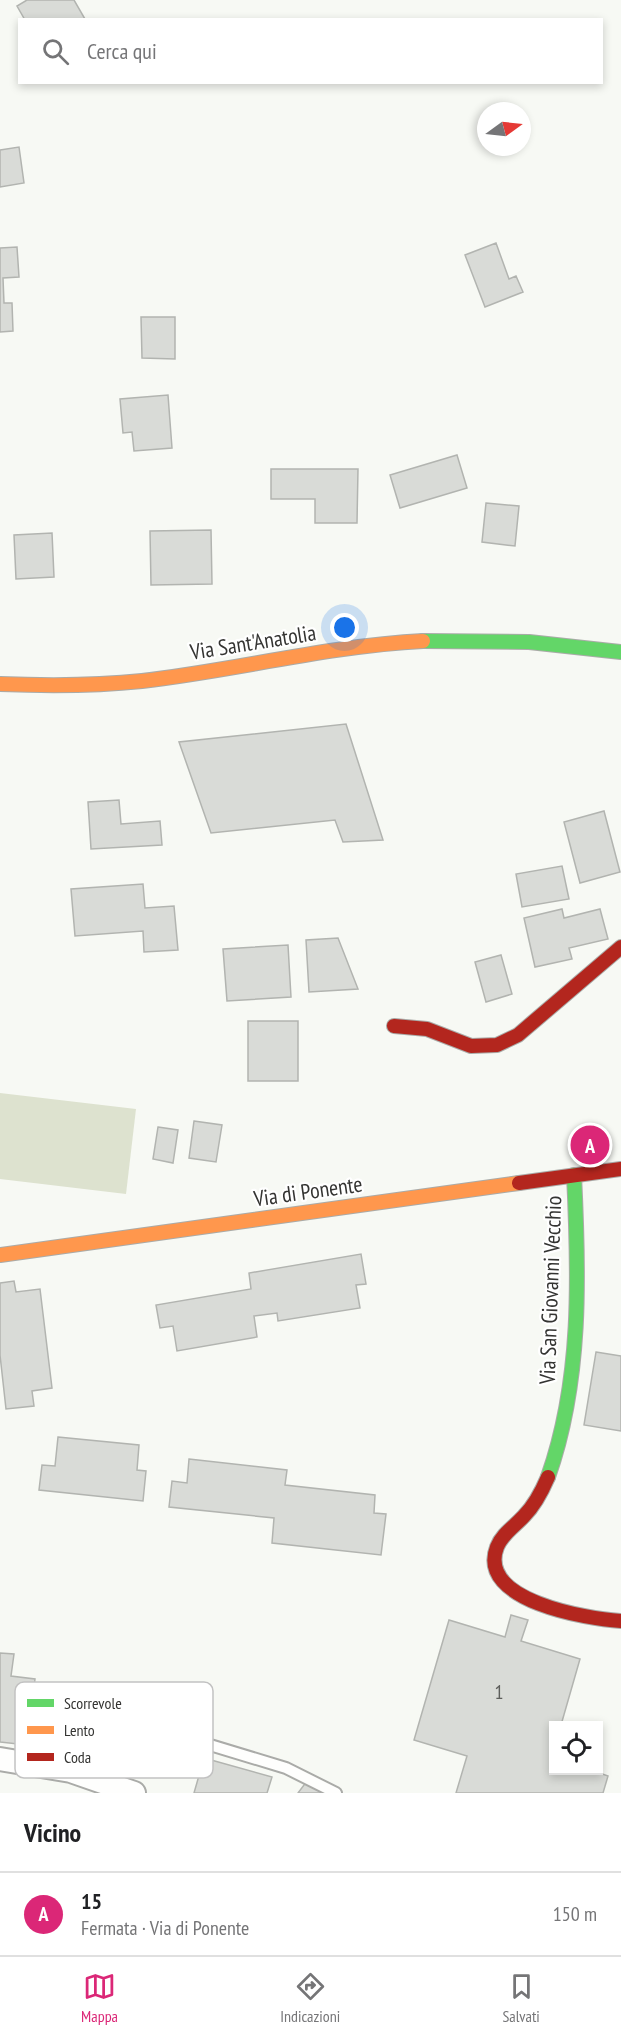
<!DOCTYPE html>
<html lang="it">
<head>
<meta charset="utf-8">
<style>
  body { margin:0; font-family:"PT Sans Narrow",sans-serif; background:#f2f2f2; color:#202124 }
  .controls { position:absolute; right:18px; bottom:18px; display:grid; overflow:hidden; border-radius:0px; box-shadow:0 3px 9px #0003 }
  .controls button { width:54px; height:54px; display:grid; place-items:center; padding:0; border:0; border-bottom:2px solid #e0e0e0; background:#fff; color:#202124; font:30px sans-serif }
  .compass { position:absolute; left:477px; top:102px; width:54px; height:54px; border-radius:50%; background:#fff; box-shadow:0 3px 9px #0003; rotate:75deg }
  .you { position:absolute; left:345px; top:628px; width:21px; height:21px; margin:-15px; border:4px solid #fff; border-radius:50%; background:#1a73e8; box-shadow:0 0 0 9px #1a73e833 }
  .badge { display:grid; place-items:center; width:39px; height:39px; border-radius:50%; background:#db2777; color:#fff; font-size:20px; font-weight:700 }
  .pin { position:absolute; translate:-50% -50%; border:3px solid #fff; box-shadow:0 2px 6px #0006 }
  .list { margin:0; padding:0; list-style:none }
  h2 { display:flex; justify-content:space-between; align-items:center; height:78px; margin:0; padding:0 24px; font-size:26px }
  h2 small { font-size:20px; font-weight:400; color:#757577 }
  .list li { display:grid; grid-template-columns:39px 1fr auto; gap:18px; align-items:center; box-sizing:border-box; height:84px; padding:0 24px; border-top:2px solid #e0e0e0 }
  .list b { display:block; font-size:22px; white-space:nowrap }
  .list p { margin:0; font-size:20px; white-space:nowrap; color:#757577 }
  .list em { font-size:20px; font-style:normal; color:#757577 }
  .icon { flex:none; width:33px; height:33px; fill:none; stroke:currentColor; stroke-width:2; stroke-linecap:round; stroke-linejoin:round }
  .map { position:relative; flex:none; width:621px; height:1793px; overflow:hidden }
  .search { position:absolute; background:#fff; box-shadow:0 3px 9px #0003; left:18px; right:18px; top:18px; height:66px; display:flex; align-items:center; gap:15px; box-sizing:border-box; padding:0 21px; border-radius:0px; color:#757577; font-size:22px }
  .sheet { height:162px; background:#fff }
  nav { display:flex; justify-content:space-around; align-items:center; box-sizing:border-box; height:84px; border-top:2px solid #e0e0e0; background:#fff; font-size:16px; color:#757577 }
  nav a { display:grid; justify-items:center; gap:3px }
  nav .on { color:#db2777 }
  .map>svg:first-child { display:block }
</style>
</head>
<body>
<div class="map">
<svg width="621" height="1793" viewBox="0 0 621 1793">
  <rect width="100%" height="100%" fill="#f7f9f4"/>
  <path fill="#dde2cf" d="M0,1093L136,1109L126,1194L0,1179Z"/>
  <path fill="#d9dbd7" stroke="#b2b4b0" stroke-width="1.5" d="M27,0H74L85,19L25,20L17,6Z
    M19,147L24,183L0,187V150Z
    M496,243L509,279L516,276L523,292L485,307L465,255Z
    M17,247L19,277L3,278L4,303H12L13,331L0,332V248Z
    M141,317H175V359L142,358Z
    M168,395L172,448L134,451L132,432L123,433L120,399Z
    M457,455L467,488L400,508L390,475Z
    M271,469H358L357,523H315V499H271Z
    M486,503L519,506L515,546L482,542Z
    M211,530L212,584L151,585L150,531Z
    M52,533L54,577L16,579L14,535Z
    M346,724L383,840L343,842L335,820L211,833L179,742Z
    M119,800L121,824L160,821L162,845L91,849L88,802Z
    M604,811L620,872L580,883L564,822Z
    M562,866L569,899L522,907L516,874Z
    M143,884L145,908L174,906L178,950L144,952L143,931L75,936L71,889Z
    M562,909L564,918L600,909L608,939L569,948L572,959L535,967L524,918Z
    M338,938L358,989L309,992L306,940Z
    M288,945L291,997L227,1001L223,949Z
    M501,955L512,994L486,1002L475,962Z
    M248,1021H298V1081H248Z
    M194,1121L222,1125L216,1162L189,1158Z
    M158,1127L178,1130L173,1163L153,1159Z
    M361,1254L366,1284L356,1285L360,1308L278,1321L277,1313L254,1316L257,1337L177,1351L173,1326L160,1328L156,1305L251,1289L249,1273Z
    M14,1281L16,1292L40,1289L52,1388L32,1391L34,1406L6,1409L0,1355V1283Z
    M596,1352L621,1356V1431L584,1425Z
    M58,1437L139,1445L137,1470L146,1471L143,1501L39,1490L42,1465L55,1466Z
    M189,1459L287,1470L285,1485L375,1495L374,1513L386,1514L381,1555L272,1543L274,1518L169,1507L172,1481L187,1483Z
    M511,1615L528,1620L521,1641L580,1659L561,1725L564,1726H554V1770H591L608,1776L603,1793H456L467,1756L414,1740L449,1620L505,1637Z
    M0,1653L14,1654L11,1676L35,1679L27,1745L0,1742Z
    M204,1758L272,1777L267,1793H194Z
    M307,1781L322,1793H298Z"/>
  <g fill="none" stroke-linecap="round" stroke-linejoin="round">
    <g stroke="#aaaba8" stroke-width="14">
      <path id="lane" d="M98,1711L286,1768L336,1793"/>
    </g>
    <g stroke="#aaaba8" stroke-width="26">
      <path id="street" d="M0,1759L71,1771L134,1793"/>
    </g>
    <g stroke="#aaaba8" stroke-width="16">
      <path id="fast" d="M423,641L529,642L621,652
        M548,1477C582,1381 579,1275 574,1175"/>
    </g>
    <g stroke="#aaaba8" stroke-width="16">
      <path id="slow" d="M0,684C48,686 94,686 142,681C236,670 328,646 423,641
        M0,1255L519,1183"/>
    </g>
    <g stroke="#aaaba8" stroke-width="16">
      <path id="jam" d="M394,1026L427,1029L471,1046L497,1045L518,1035L621,947
        M519,1183L621,1169
        M548,1477C542,1491 535,1505 524,1516C515,1526 502,1534 497,1547C476,1601 588,1619 621,1621"/>
    </g>
    <use href="#lane" stroke="#fefefd" stroke-width="10"/>
    <use href="#street" stroke="#fefefd" stroke-width="22"/>
    <use href="#fast" stroke="#63d668" stroke-width="14"/>
    <use href="#slow" stroke="#ff974d" stroke-width="14"/>
    <use href="#jam" stroke="#b3261e" stroke-width="14"/>
  </g>
  <g text-anchor="middle" dominant-baseline="central" stroke-width="4.5" stroke-linejoin="round" paint-order="stroke">
    <g font-size="20" fill="#5d5e5b">
      <text x="499" y="1692">1</text>
    </g>
    <g font-size="22" fill="#343432" stroke="#fff">
      <text transform="translate(253 642) rotate(-9)">Via Sant'Anatolia</text>
      <text transform="translate(308 1191) rotate(-8)">Via di Ponente</text>
      <text transform="translate(550 1290) rotate(-88)">Via San Giovanni Vecchio</text>
    </g>
  </g>
  <rect x="15" y="1682" width="198" height="96" rx="9" fill="#fff" stroke="#c2c2c2" stroke-width="1.5"/>
  <rect x="27" y="1699" width="27" height="8" fill="#63d668"/>
  <rect x="27" y="1726" width="27" height="8" fill="#ff974d"/>
  <rect x="27" y="1753" width="27" height="8" fill="#b3261e"/>
  <g font-size="16" fill="#343432">
    <text x="64" y="1709">Scorrevole</text>
    <text x="64" y="1736">Lento</text>
    <text x="64" y="1763">Coda</text>
  </g>
</svg>
<div class="controls">
<button><svg class="icon" aria-label="locate" viewBox="0 0 24 24"><circle cx="12" cy="12" r="6"/><path d="M12 2v4M12 18v4M2 12h4M18 12h4"/></svg></button>
</div>
<svg class="compass" viewBox="-18 -18 36 36"><path d="M0-13l5 13h-10z" fill="#e53935"/><path d="M0 13l5-13h-10z" fill="#757577"/></svg>
<div class="you"></div>
<div class="pin badge" style="left:590px;top:1145px">A</div>
<div class="search"><svg class="icon" aria-label="search" viewBox="0 0 24 24"><circle cx="10" cy="10" r="6"/><path d="M15 15l6 6"/></svg>Cerca qui</div>
</div>
<section class="sheet">
<h2>Vicino<small></small></h2>
<ul class="list">
<li><span class="badge">A</span><div><b>15</b><p>Fermata · Via di Ponente</p></div><em>150 m</em></li>
</ul>
</section>
<nav>
<a class="on"><svg class="icon" aria-label="map" viewBox="0 0 24 24"><path d="M3 6l6-2 6 2 6-2v14l-6 2-6-2-6 2zM9 4v14M15 6v14"/></svg>Mappa</a>
<a><svg class="icon" aria-label="directions" viewBox="0 0 24 24"><path d="M12 3l9 9-9 9-9-9zM9 14v-3h6M13 9l2 2-2 2"/></svg>Indicazioni</a>
<a><svg class="icon" aria-label="saved" viewBox="0 0 24 24"><path d="M7 4h10v16l-5-4-5 4z"/></svg>Salvati</a>
</nav>
</body>
</html>
